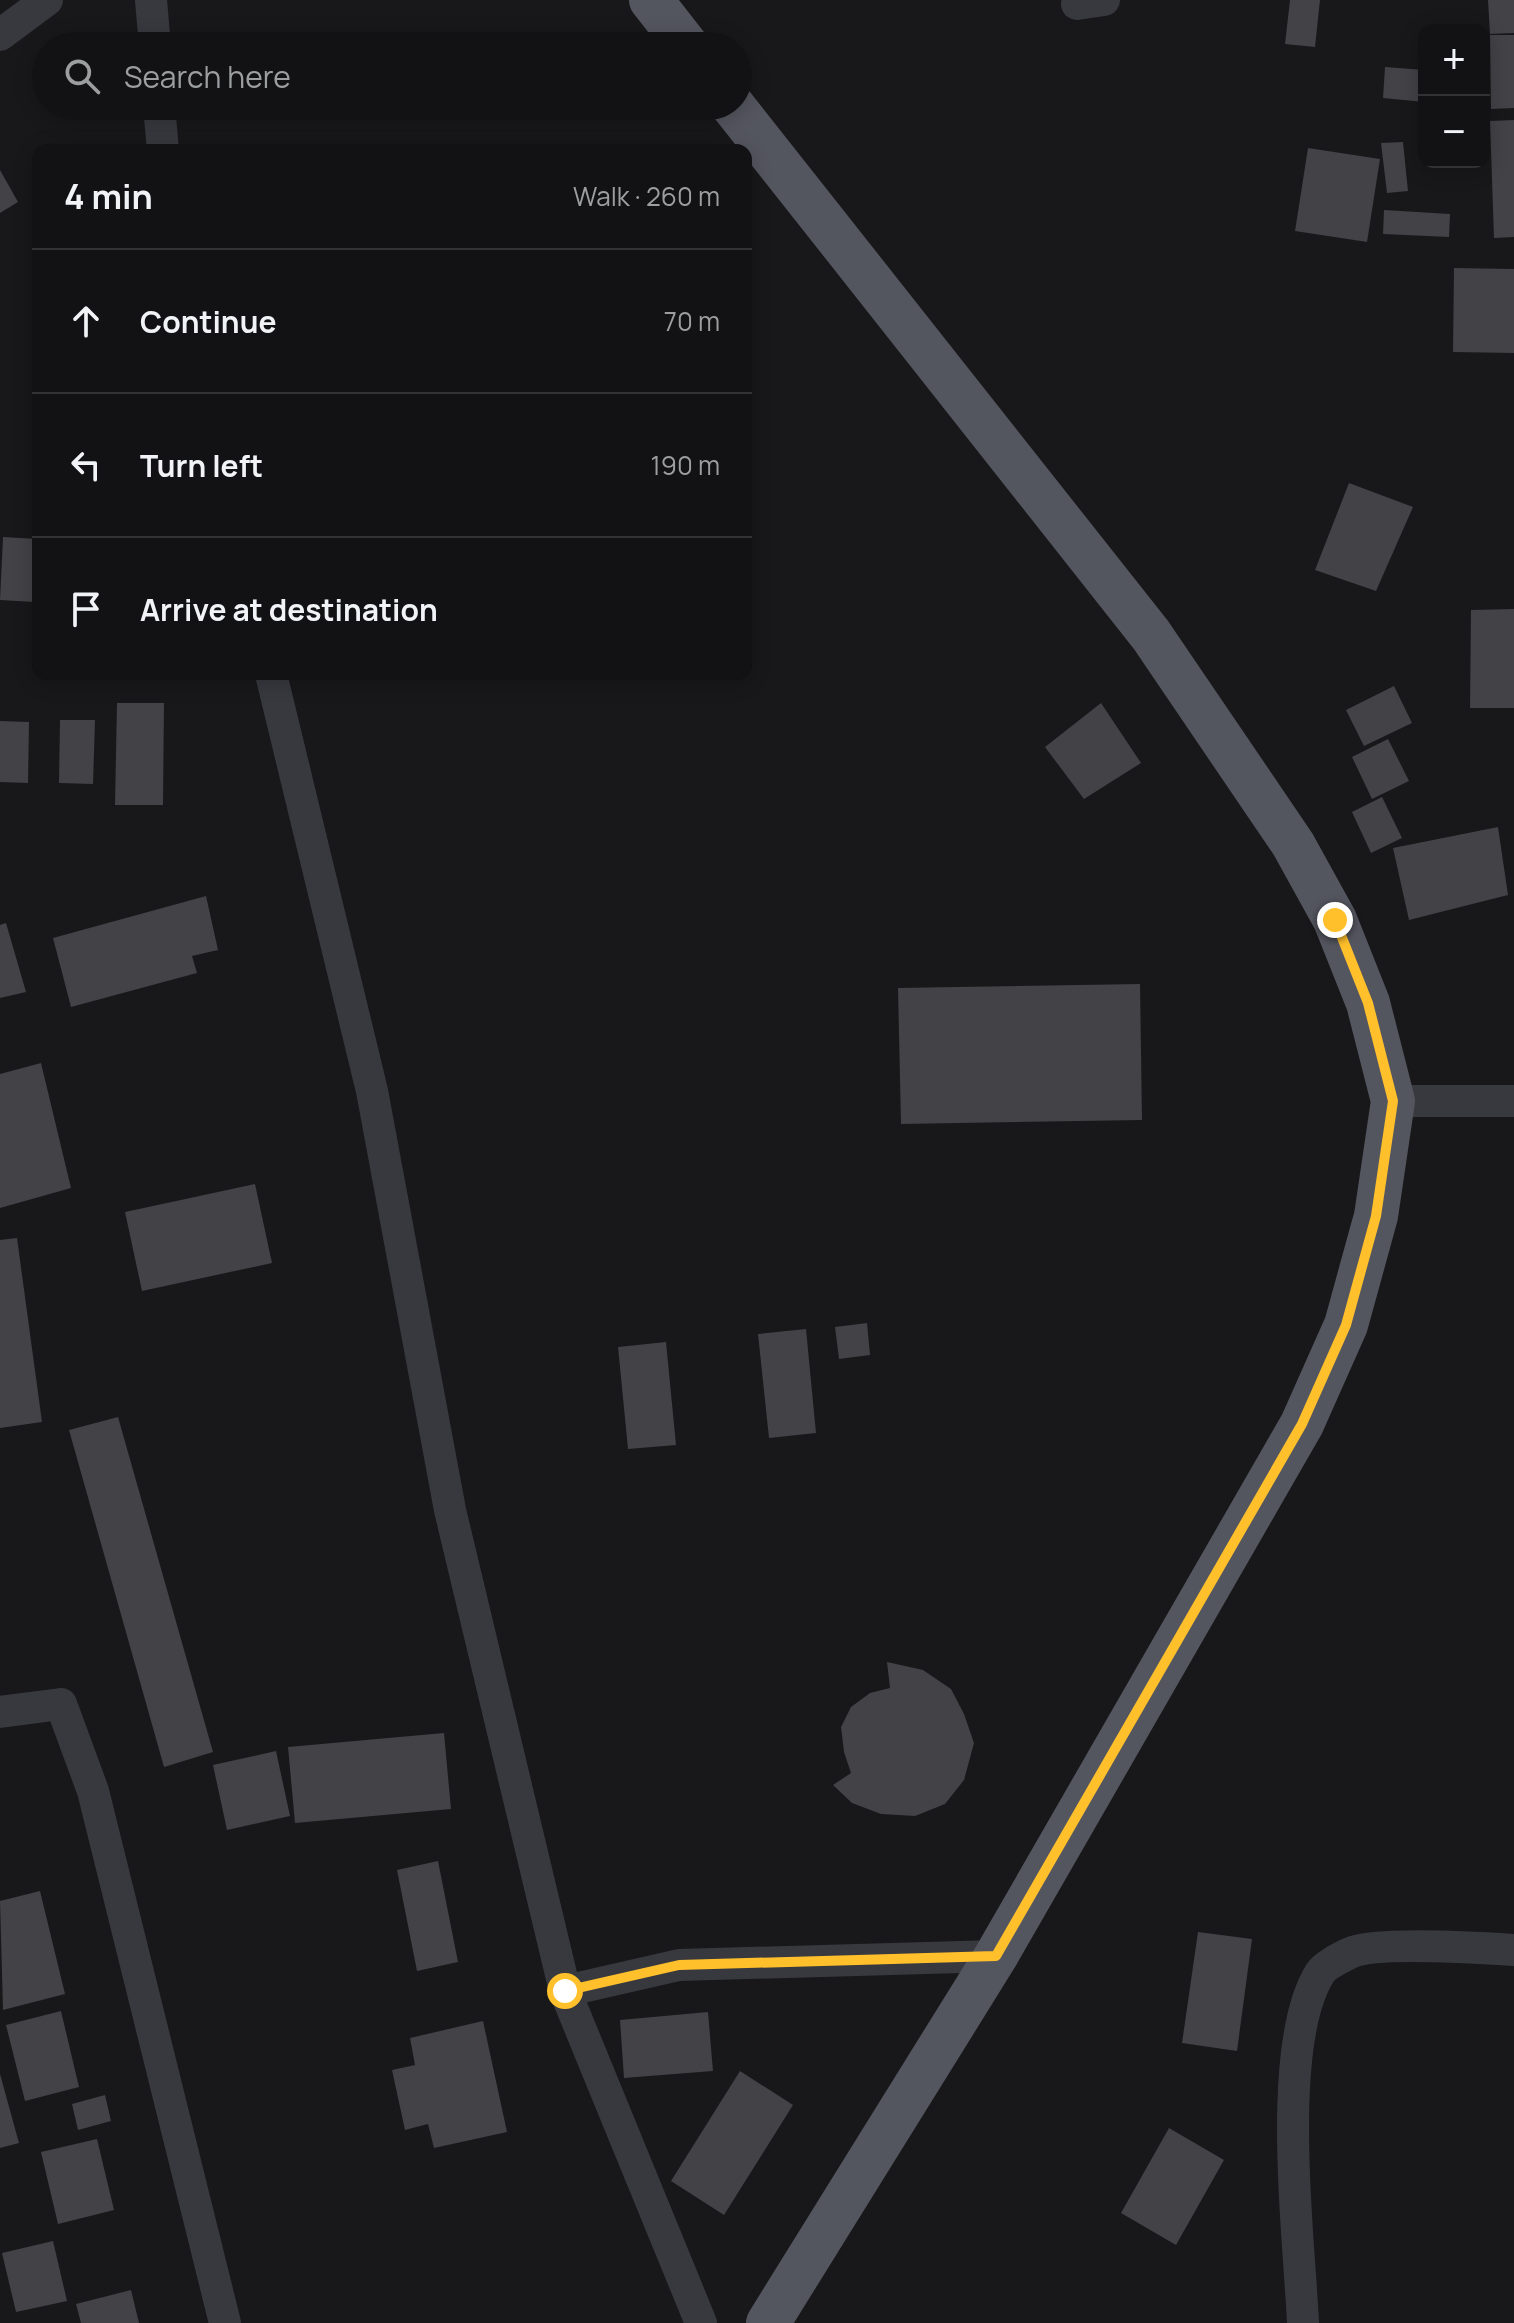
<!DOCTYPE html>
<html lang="en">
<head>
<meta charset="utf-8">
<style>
  body { margin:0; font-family:Manrope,sans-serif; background:#1f2022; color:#f1f3f6 }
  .controls { position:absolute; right:24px; top:24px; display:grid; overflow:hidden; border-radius:16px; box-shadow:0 4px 20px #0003 }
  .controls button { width:72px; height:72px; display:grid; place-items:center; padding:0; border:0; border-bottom:2px solid #313234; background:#121214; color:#f1f3f6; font:40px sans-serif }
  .stop { position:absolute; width:24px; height:24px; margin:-18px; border:6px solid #ffc02b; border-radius:50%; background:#fff }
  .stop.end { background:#ffc02b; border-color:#fff; box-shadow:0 2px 8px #0008 }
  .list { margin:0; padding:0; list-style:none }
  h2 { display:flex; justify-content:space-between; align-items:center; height:104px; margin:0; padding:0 32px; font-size:34px }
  h2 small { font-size:26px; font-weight:400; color:#9c9ea0 }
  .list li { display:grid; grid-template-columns:52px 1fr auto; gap:24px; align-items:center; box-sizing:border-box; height:144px; padding:0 32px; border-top:2px solid #313234 }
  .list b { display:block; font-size:30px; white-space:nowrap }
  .list em { font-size:26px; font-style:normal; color:#9c9ea0 }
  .icon { flex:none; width:44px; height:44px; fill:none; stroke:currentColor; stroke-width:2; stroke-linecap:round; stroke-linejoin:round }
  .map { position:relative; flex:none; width:1514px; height:2323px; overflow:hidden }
  .search { position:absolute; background:#121214; box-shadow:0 4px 20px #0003; left:32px; top:32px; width:720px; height:88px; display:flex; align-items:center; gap:20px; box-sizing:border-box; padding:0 28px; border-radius:44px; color:#9c9ea0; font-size:30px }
  .panel { position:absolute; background:#121214; box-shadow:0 4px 20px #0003; left:32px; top:144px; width:720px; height:536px; border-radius:16px }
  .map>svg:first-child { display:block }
</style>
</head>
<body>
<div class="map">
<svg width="1514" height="2323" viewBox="0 0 1514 2323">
  <rect width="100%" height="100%" fill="#18181a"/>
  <path fill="#424247" d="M1290,0H1320L1315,47L1285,44Z
    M1488,0H1514V33L1490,34Z
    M1490,35H1514V108L1491,109Z
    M1385,67L1424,70V102L1383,98Z
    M1514,120V237L1494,238L1490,121Z
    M1403,142L1408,191L1387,193L1381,143Z
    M1308,148L1380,159L1367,242L1295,231Z
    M0,170L18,202L0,213Z
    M1384,210L1450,214L1449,237L1383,234Z
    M1454,268L1514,269V353L1453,352Z
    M1349,483L1413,507L1376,591L1315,570Z
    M3,537L38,539L34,602L0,600Z
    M1514,609V708H1470L1471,610Z
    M1394,686L1412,723L1364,746L1346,710Z
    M117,703H164L163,805H115Z
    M1101,703L1141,763L1084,799L1045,747Z
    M60,720H95L93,784L59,783Z
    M0,721L29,722L28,783L0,782Z
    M1388,739L1409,781L1372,799L1352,757Z
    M1382,797L1402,838L1371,853L1352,812Z
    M1498,827L1508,895L1409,920L1393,848Z
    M206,896L218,950L192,956L197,973L71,1007L53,938Z
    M6,923L26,992L0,998V925Z
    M1140,984L1142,1120L901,1124L898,988Z
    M41,1063L71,1188L0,1208V1074Z
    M255,1184L272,1263L142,1291L125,1212Z
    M17,1238L42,1422L0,1428V1240Z
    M867,1323L870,1355L839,1359L835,1327Z
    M806,1329L816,1433L769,1438L758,1334Z
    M666,1342L676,1445L628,1449L618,1347Z
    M118,1417L213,1752L164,1767L69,1430Z
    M887,1662L923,1670L951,1689L964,1714L974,1743L964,1780L945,1804L915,1816L881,1814L852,1803L833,1785L851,1773L844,1752L841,1727L851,1707L870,1693L890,1688Z
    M444,1733L451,1809L295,1823L288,1747Z
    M276,1751L290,1816L227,1830L213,1765Z
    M438,1861L458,1962L417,1971L397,1870Z
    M40,1891L65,1994L3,2010L0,1901Z
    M1198,1932L1252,1939L1237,2051L1182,2043Z
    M61,2011L79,2087L25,2101L6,2025Z
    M708,2012L713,2071L624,2078L620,2020Z
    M483,2021L507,2132L434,2148L428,2124L405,2130L392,2070L415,2065L410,2038Z
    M740,2071L793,2105L724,2215L671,2181Z
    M0,2074L19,2143L0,2148Z
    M105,2095L111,2121L78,2130L72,2104Z
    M1169,2128L1224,2160L1176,2245L1121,2213Z
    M97,2139L114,2210L58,2224L41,2152Z
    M53,2241L67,2301L16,2312L2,2253Z
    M131,2290L139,2323H81L76,2304Z"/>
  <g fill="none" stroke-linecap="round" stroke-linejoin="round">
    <path stroke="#38393f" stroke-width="32" d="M151,0L155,46
      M1077,4L1104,0
      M0,35L47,0
      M159,106L163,150
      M271,674L372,1091L450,1510L565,1991L701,2323
      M1393,1101H1514
      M0,1712L61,1704L93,1791L225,2323
      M565,1991L679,1965L996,1956
      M1303,2323C1299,2236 1275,2045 1320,1973C1325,1965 1342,1957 1350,1953C1375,1941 1483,1948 1514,1950"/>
    <path stroke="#54565f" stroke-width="44" d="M651,0L687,46
      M733,106L1151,635L1293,844L1335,920L1368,1003L1393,1101L1376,1216L1346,1325L1302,1424L996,1956L768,2323"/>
  </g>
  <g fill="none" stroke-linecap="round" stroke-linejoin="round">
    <path stroke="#ffc02b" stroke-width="10" d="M565,1991L679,1965L996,1956L1302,1424L1346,1325L1376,1216L1393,1101L1368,1003L1335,920"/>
  </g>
</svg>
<div class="controls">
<button>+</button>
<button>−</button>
</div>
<div class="stop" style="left:565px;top:1991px"></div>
<div class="stop end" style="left:1335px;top:920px"></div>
<div class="search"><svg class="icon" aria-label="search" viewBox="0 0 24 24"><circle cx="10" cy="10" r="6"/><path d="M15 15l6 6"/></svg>Search here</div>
<section class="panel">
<h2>4 min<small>Walk · 260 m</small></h2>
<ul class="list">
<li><svg class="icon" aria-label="ahead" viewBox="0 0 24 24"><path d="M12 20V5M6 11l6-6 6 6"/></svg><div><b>Continue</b></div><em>70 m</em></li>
<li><svg class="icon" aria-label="left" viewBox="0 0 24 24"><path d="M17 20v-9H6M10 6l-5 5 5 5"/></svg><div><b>Turn left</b></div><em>190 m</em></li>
<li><svg class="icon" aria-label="arrive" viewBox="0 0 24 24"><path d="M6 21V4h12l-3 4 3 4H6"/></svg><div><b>Arrive at destination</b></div></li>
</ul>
</section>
</div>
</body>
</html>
